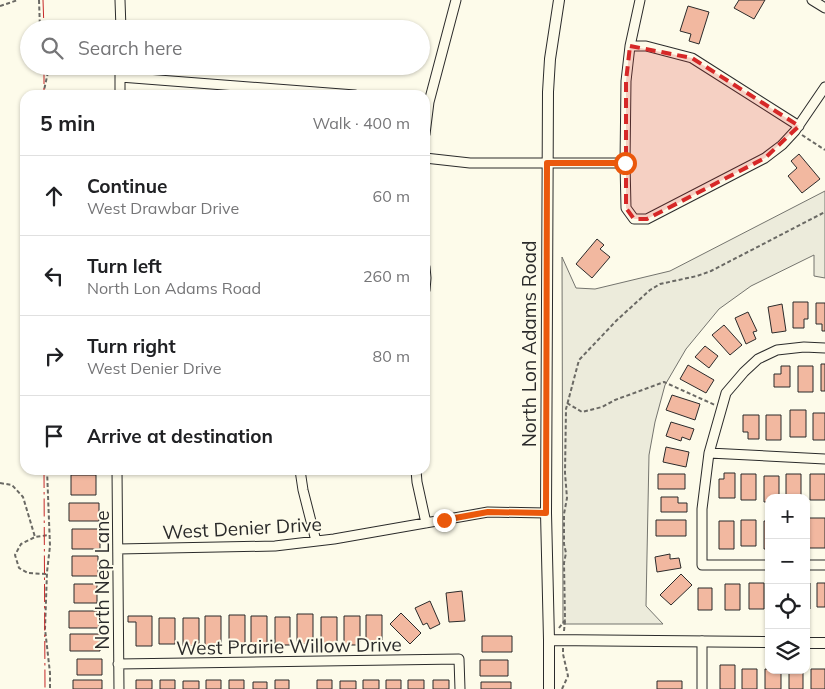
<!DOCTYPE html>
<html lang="en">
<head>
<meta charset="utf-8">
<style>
  body { margin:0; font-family:Mulish,sans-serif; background:#f2f2f2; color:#202124 }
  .controls { position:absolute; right:15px; bottom:15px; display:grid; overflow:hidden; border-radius:10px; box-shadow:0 1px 4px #0004 }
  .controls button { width:45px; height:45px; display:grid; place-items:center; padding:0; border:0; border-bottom:1px solid #e0e0e0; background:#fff; color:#202124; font:25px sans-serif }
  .stop { position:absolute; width:15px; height:15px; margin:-11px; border:4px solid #ea580c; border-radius:50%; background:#fff }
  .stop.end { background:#ea580c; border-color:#fff; box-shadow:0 1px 5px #0008 }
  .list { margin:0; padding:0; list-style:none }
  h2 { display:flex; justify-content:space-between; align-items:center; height:65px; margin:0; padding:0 20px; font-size:21px }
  h2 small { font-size:16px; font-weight:400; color:#757577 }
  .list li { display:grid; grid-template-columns:32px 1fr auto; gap:15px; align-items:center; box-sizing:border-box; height:80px; padding:0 20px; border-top:1px solid #e0e0e0 }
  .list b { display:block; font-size:19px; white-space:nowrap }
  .list p { margin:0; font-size:16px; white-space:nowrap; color:#757577 }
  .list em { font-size:16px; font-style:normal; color:#757577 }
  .icon { flex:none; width:28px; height:28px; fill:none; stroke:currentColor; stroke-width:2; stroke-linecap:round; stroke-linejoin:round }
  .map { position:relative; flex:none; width:825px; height:689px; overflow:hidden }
  .search { position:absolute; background:#fff; box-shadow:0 1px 4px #0004; left:20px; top:20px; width:410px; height:55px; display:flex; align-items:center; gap:12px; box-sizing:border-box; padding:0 18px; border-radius:28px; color:#757577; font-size:19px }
  .panel { position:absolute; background:#fff; box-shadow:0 1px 4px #0004; left:20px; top:90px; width:410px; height:385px; border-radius:15px }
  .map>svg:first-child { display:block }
</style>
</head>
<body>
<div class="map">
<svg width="825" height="689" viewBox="0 0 825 689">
  <rect width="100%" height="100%" fill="#fdfbea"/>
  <path fill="#ecebdb" stroke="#74746e" d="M825,191V278L814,276V255L751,286L719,309L686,349L665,385L655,422L649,455L646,606L663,624H563L562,257L576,288L595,289L670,271Z"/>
  <path fill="#f2b8a0" stroke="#2b2b2b" d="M739,0H765L754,19L734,8Z
    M688,6L709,12L699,44L689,41L691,34L680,31Z
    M799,154L820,179L802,193L788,176L797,168L791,161Z
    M597,239L604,245L600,249L610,257L592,278L576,264Z
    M793,302H808V319H804V328H793Z
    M816,303H825V331H822V324H816Z
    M782,304L786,331L772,333L768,307Z
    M748,312L757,331L753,332L756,339L746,344L735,318Z
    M724,325L742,345L730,355L712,335Z
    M705,346L718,356L709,368L695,357Z
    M821,364H825V391H821Z
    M688,365L714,380L706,393L680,379Z
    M781,366H790V387H774V374H781Z
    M798,366H813V392H798Z
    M672,395L700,404L695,420L666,410Z
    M790,410H806V437H790Z
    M813,413H825V440H813Z
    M743,415H759V439H748V432H743Z
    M766,415H781V440H766Z
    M671,422L694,429L690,440L682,437L681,441L666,436Z
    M666,447L689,452L686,467L663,462Z
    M724,473H735V498H719V479H724Z
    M658,474H685V489H658Z
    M741,474H756V500H741Z
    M786,474H801V498H786Z
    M810,474H825V500H810Z
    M71,475H96V495H71Z
    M764,476H779V498H769V502H764Z
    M661,497H678V503H687V512H661Z
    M69,503H99V521H69Z
    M809,518H825V548H809Z
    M656,520H686V536H656Z
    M741,520H756V546H741Z
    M719,521H734V549H719Z
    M764,521H769V549H764Z
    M72,529H100V549H72Z
    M670,554V559L679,558L681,568L657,572L655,557Z
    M72,556H98V576H72Z
    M681,574L692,585L671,605L660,595Z
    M749,583H764V609H749Z
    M806,583H810V609H806Z
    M817,583H825V607H817Z
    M74,584H97V603H74Z
    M725,584H740V610H725Z
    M698,588H712V610H698Z
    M462,591L465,621L449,622L446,593Z
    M430,601L440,624L430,629L427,623L423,625L415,608Z
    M69,611H99V628H69Z
    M401,613L421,633L410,644L390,624Z
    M297,614H313V644H297Z
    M229,615H245V644H229Z
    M366,615H382V644H366Z
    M128,616H152V646H136V622H128Z
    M205,616H221V646H205Z
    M251,616H267V645H251Z
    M344,616H360V645H344Z
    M275,617H290V645H275Z
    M321,617H337V645H321Z
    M159,618H175V644H159Z
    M183,618H199V646H183Z
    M70,634H100V651H70Z
    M482,636H512V652H482Z
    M77,659H102V675H77Z
    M480,660H508V676H480Z
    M720,665H735V689H720Z
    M742,669H757V689H742Z
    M765,669L781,670V689H765Z
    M811,669H825V689H811Z
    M789,670H803V689H789Z
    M73,680H102V689H73Z
    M136,680H152V689H136Z
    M160,680H175V689H160Z
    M206,680H221V689H206Z
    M229,680H244V689H229Z
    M275,680H289V689H275Z
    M317,680H332V689H317Z
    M363,680H379V689H363Z
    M386,680H401V689H386Z
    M408,680H424V689H408Z
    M433,680H449V689H433Z
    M183,681H199V689H183Z
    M340,681H356V689H340Z
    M657,681H682V689H657Z
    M253,682H267V689H253Z
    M481,682H511V689H481Z"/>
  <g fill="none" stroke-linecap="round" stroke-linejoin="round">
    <g stroke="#2b2b2b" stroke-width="11">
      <path id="minor" d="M120,0L121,29
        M640,0L630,46L626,81L625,163L626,208L634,219H647L765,158L782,145L795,131L825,87
        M812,0L825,8
        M630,46H646L692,58L799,126
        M120,77L355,95
        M120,95V66
        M425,134L429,102L456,0
        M425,158L470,163H625
        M425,267L426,278L425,290
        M709,453L825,459
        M117,470L119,689
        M300,470L303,490L316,541
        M416,470L417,482L426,523
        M118,549L275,546L334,539L488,512L546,513
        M769,565H702V509L709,453L726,393L744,372L758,359L777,350L804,347L825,348
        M806,565H825
        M118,664L459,659L460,689
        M702,689V641"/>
    </g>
    <g stroke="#2b2b2b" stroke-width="12">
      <path id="tertiary" d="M549,640L769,642
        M806,643H825
        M549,689V640L546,513L548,92L550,59L559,0"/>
    </g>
    <path stroke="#6a6964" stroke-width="2" stroke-dasharray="4 2.5" stroke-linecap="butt" d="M39,0L40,29
      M0,6L18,0
      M43,95L48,72V66
      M802,135L825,150
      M567,403L582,412L602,407L615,400L664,382L715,405
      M47,470L50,546L47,572L45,629L50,673V689
      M0,483L12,485L23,497L35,537
      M46,574L28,573L19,568L15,555L21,544L35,537L49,535
      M559,628L565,620L564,563L566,553L564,544V514L567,498L565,473L566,409L579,360L617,320L650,290L660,284L697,276L711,271L825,212
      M564,631L565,621
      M562,689L568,676L563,654V648"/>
    <use href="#minor" stroke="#fdfbea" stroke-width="9"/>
    <use href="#tertiary" stroke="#fdfbea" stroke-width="10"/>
    <path stroke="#c62828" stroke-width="1" stroke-dasharray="18 4 2.5 4" stroke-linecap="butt" d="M43,0L44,29
      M44,66V95
      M44,470L45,689"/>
  </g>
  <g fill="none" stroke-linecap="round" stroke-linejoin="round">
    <path stroke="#ea580c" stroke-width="6" d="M444,520L488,512L546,513L547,163H625"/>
  </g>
  <path fill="#d62828" fill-opacity="0.2" stroke="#d62828" stroke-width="4" stroke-dasharray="10 6" stroke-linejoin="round" d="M630,46L692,58L799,126L765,158L647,219H634L626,208V81Z"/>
  <g text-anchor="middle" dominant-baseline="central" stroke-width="4" stroke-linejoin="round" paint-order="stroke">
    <g font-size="19" fill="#2b2b2b" stroke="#fdfbea">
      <text transform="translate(529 344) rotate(-90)">North Lon Adams Road</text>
      <text transform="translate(242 528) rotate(-3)">West Denier Drive</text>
      <text transform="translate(102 580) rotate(-90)">North Nep Lane</text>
      <text transform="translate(289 646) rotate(-1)">West Prairie Willow Drive</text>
    </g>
  </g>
</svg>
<div class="controls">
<button>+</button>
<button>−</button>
<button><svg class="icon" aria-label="locate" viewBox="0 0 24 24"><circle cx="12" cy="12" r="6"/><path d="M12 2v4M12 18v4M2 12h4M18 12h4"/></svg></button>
<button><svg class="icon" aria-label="layers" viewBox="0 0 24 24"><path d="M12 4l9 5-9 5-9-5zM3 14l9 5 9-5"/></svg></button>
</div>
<div class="stop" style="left:625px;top:163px"></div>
<div class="stop end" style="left:444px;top:520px"></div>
<div class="search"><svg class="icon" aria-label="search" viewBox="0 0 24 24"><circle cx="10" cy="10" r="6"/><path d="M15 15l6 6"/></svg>Search here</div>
<section class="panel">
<h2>5 min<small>Walk · 400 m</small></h2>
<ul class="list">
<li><svg class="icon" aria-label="ahead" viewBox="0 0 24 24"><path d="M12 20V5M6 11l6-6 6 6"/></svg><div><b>Continue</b><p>West Drawbar Drive</p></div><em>60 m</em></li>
<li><svg class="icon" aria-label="left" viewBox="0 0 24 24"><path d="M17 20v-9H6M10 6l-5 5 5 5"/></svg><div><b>Turn left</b><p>North Lon Adams Road</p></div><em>260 m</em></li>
<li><svg class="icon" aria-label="right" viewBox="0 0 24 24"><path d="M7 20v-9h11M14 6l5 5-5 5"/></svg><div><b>Turn right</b><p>West Denier Drive</p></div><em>80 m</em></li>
<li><svg class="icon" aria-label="arrive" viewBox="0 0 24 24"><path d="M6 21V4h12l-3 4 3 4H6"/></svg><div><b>Arrive at destination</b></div></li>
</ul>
</section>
</div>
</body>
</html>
